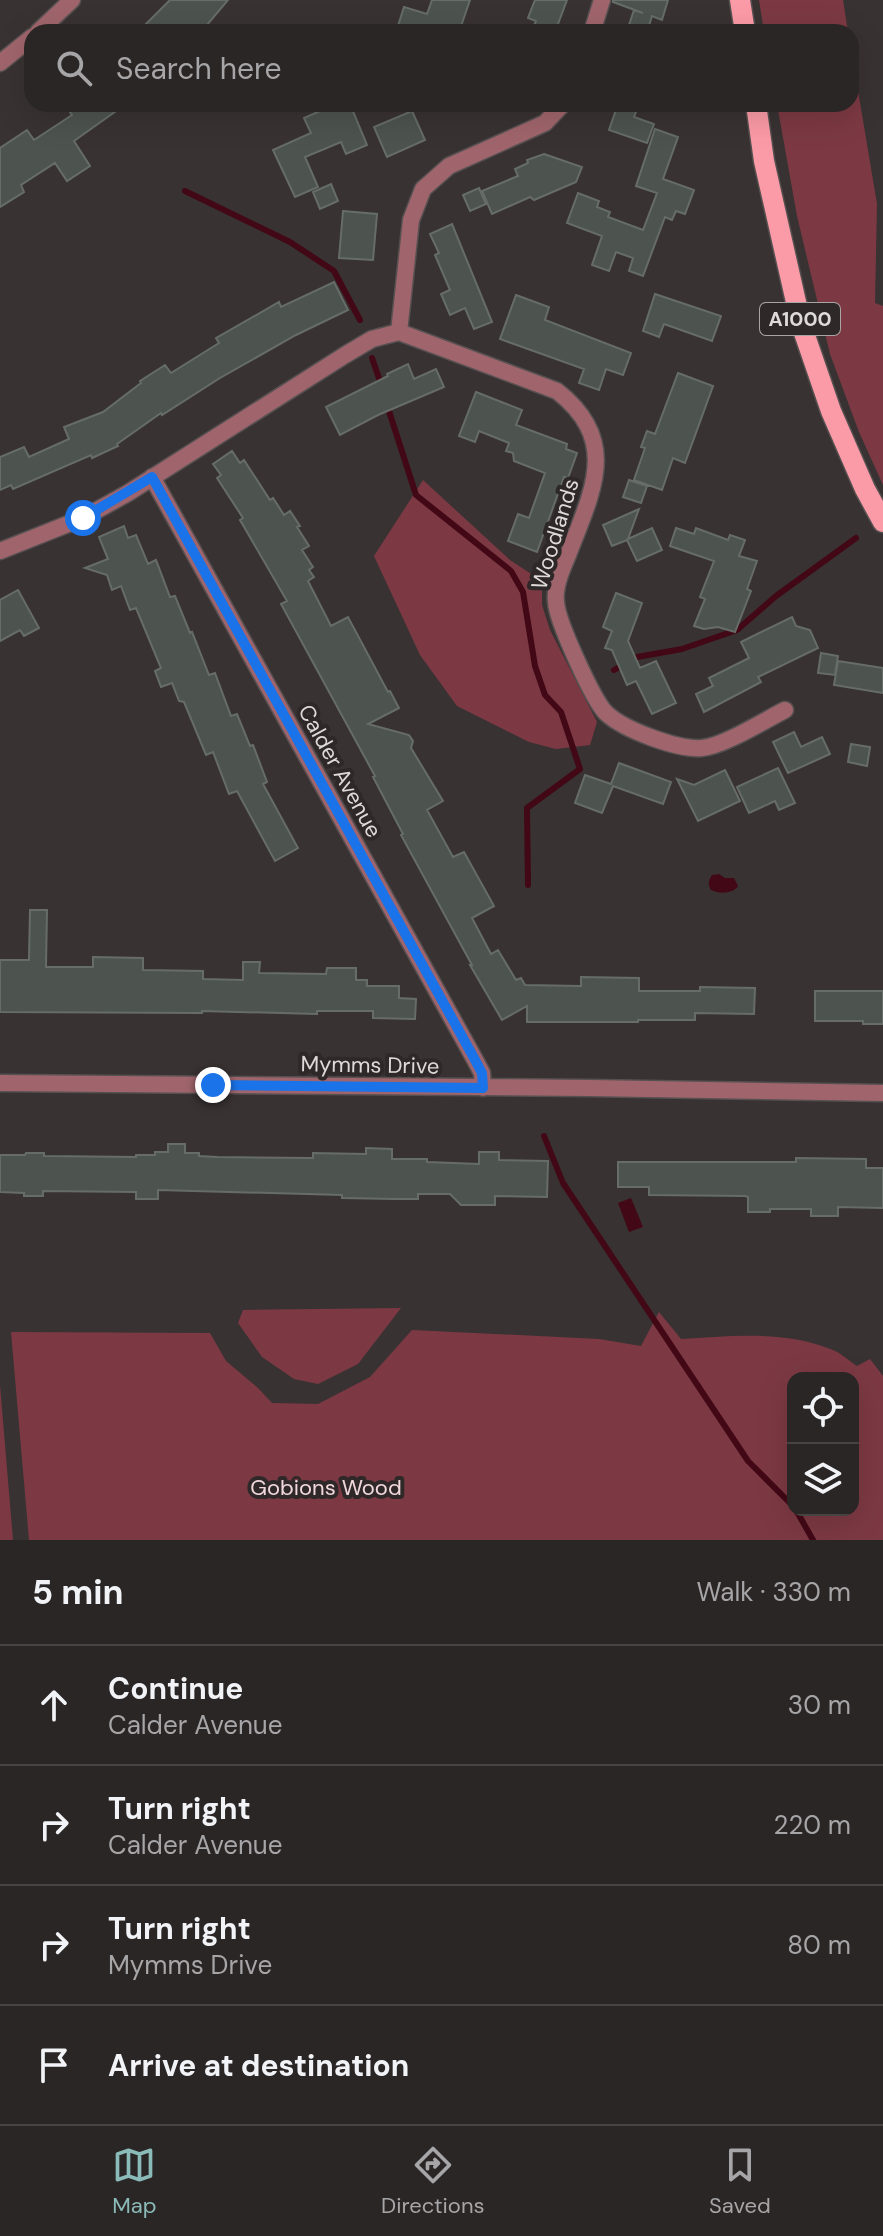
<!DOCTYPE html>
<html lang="en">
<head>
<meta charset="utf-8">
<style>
  body { margin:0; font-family:"DM Sans",sans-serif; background:#373232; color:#f1f3f6 }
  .controls { position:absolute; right:24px; bottom:24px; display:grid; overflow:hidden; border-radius:16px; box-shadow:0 8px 32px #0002 }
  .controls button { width:72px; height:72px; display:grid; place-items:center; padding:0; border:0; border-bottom:2px solid #474343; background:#2b2626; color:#f1f3f6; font:40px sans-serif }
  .stop { position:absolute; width:24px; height:24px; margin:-18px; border:6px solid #1a73e8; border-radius:50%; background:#fff }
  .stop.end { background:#1a73e8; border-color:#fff; box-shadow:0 2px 8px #0008 }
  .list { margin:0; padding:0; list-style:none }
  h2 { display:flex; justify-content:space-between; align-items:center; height:104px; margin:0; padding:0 32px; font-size:34px }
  h2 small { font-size:26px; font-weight:400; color:#a6a5a7 }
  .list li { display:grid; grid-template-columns:52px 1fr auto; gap:24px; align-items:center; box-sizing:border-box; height:120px; padding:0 32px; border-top:2px solid #474343 }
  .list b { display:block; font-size:30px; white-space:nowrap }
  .list p { margin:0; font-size:26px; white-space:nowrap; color:#a6a5a7 }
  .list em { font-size:26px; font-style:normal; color:#a6a5a7 }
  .icon { flex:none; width:44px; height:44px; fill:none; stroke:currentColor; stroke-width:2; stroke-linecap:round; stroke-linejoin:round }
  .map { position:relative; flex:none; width:883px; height:1540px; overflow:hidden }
  .search { position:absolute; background:#2b2626; box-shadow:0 8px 32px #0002; left:24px; right:24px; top:24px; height:88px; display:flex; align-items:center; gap:20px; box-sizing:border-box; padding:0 28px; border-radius:24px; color:#a6a5a7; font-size:30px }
  .sheet { height:584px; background:#2b2626 }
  nav { display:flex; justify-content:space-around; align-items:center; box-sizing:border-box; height:112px; border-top:2px solid #474343; background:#2b2626; font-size:22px; color:#a6a5a7 }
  nav a { display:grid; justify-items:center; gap:4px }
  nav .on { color:#8bbbb9 }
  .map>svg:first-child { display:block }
</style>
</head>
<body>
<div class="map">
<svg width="883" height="1540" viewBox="0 0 883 1540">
  <rect width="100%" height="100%" fill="#393233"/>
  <path fill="#7c3943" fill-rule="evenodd" d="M759,0H843L848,32H764Z
    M851,49L877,204L875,303L883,306V485L859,432L830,354L797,216L777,104H851Z
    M423,480L510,560L542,581V605L550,630L597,722L590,745L556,749L529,742L457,706L420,655L374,556Z
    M401,1308L358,1364L318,1384L294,1379L262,1357L238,1323L243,1310Z
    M659,1312L681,1339C730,1336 784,1330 830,1349C840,1352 848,1360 857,1366L870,1359L883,1376V1540H29L11,1332L210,1333L226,1361L258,1388L272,1403L318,1404L370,1377L412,1330L599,1339L641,1346ZM853,1378V1510H793V1378Z
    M0,1385L13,1540H0Z"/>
  <path fill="#420816" d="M719,874L725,878H734L738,886C733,894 719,894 711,890C707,884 709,880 712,875Z
    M631,1198L643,1227L629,1232L618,1203Z"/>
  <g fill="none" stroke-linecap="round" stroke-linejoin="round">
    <path stroke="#420816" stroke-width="6" d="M185,191L290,242L334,271L360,320
      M372,358L382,387
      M387,405L416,495L511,571L523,592L535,666L545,695L561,712L580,769L527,808L528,885
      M614,670L637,657L682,649L737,630L776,596L856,538
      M544,1136L563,1183L748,1461L793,1506
      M796,1510L813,1540"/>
  </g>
  <path fill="#4d534f" stroke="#666d69" stroke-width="2" d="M170,0H228L201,32H138Z
    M432,0H470L459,32H396L404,7L427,14Z
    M535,0H567L555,32H531L536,21L528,18Z
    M613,0H668L662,20L652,16L647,32L628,28L634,10L643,13L613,2Z
    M64,104H126L74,141L90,166L67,181L55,163L21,185L24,192L0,207V148L27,130L34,140L72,115Z
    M336,104H350L367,145L346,154L341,142L305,157L318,187L295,197L273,150L311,133L304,118Z
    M618,104H639L634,117L654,124L647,143L609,130Z
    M412,111L425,140L387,157L374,127Z
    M655,129L678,137L663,179L694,190L685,214L676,211L672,220L665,217L643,276L629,271L633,258L616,252L609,271L592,265L602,236L567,223L578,193L599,201L597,207L610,212L608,217L643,230L657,193L636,186Z
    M544,154L582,167L576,182L534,200L530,197L492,214L482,191L518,176L515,169L528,163L527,160Z
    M331,184L338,201L320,209L313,192Z
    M479,188L486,204L470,211L463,195Z
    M343,211L377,214L373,260L339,258Z
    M452,224L492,322L474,329L465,308L450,315L441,294L450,290L435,255L439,253L430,234Z
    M334,282L348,310L296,335L220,378L162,415L161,413L117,444L118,446L92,458L91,455L13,489L11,485L0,490V457L24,447L29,457L69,439L64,427L103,412L141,383L140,381L165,365L171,373L219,343L216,338L279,302L281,307Z
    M655,294L721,316L712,341L664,324L659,337L643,331Z
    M516,295L549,307L545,320L631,353L623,375L606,369L599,390L579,383L584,369L500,339Z
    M408,364L414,379L436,369L444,387L378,415L340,435L326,407L388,376L387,374Z
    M678,373L713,386L685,463L673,458L662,490L634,480L645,448L641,447L647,431L655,434Z
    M476,392L522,410L516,425L567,444L566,449L577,453L568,478L564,477L537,552L508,541L518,514L529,518L545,473L514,461L513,453L506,451L509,443L479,431L475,442L459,436Z
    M232,451L240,463L244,460L270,500L273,498L284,515L290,511L300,526L297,527L309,546L302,550L313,567L309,570L314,577L308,581L331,626L348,617L388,692L390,691L399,708L368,724L409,735L413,741L411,748L443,801L427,810L453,857L464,852L494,906L472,918L491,954L498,950L516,980L521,978L525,985L581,986V977L639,978V991H700V987L755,988L754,1014L695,1013V1020H638V1022H527V1006L502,1020L470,965H472L401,835L403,834L373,777L375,776L281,604L287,601L240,520L243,518L217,478L221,475L213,464Z
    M629,480L647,486L641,503L623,497Z
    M639,509L628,539L652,528L662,550L637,561L627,540L612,546L603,525Z
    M124,526L128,538L136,535L148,564L156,560L170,597L175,596L190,633L192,632L209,675L215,673L231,716L237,714L250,746L253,745L267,782L263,784L298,848L275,861L237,791L229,794L213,752L206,755L184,702L179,701L172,683L161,687L155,671L161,668L136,608L130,610L121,586L112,590L107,575L85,568L108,559L99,537Z
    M676,528L694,534L696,528L728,540L730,535L745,540L739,556L757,561L747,589L751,591L735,632L718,627L704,629L694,626L705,599L700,597L714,561L670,546Z
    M18,590L39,628L24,636L20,630L0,641V600Z
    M616,593L642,603L628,641L640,668L656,661L676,703L652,714L636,681L627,685L612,650L605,648L612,631L603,627Z
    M792,617L796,626L810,630L818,648L758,677L761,682L704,712L696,694L713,686L709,678L749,658L741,642Z
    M821,653L838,656L835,675L818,673Z
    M838,661L883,668V693L834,685Z
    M794,732L801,747L822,737L830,754L788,773L773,742Z
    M851,744L870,747L867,766L848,762Z
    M619,763L671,782L663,804L613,786L602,813L575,803L585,775L611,784Z
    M778,768L795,803L779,810L775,801L749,813L737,787Z
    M725,770L740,801L698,821L677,779L694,785Z
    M30,910H47L46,967H93V957L143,958V970L203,971V979L243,980V962H260L259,973L326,974L327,968H356V980H367V986H399V998L416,999L415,1019L373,1018V1011H317V1014L202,1011V1013L0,1012V960H29Z
    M815,991H883V1024H863V1021H815Z
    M168,1144H185V1153H199V1156L217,1157L313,1158V1153L366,1154V1148L392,1149V1159H427V1162L479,1164V1152H499V1160L548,1161L547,1197L495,1196V1205H461L450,1194H418V1199H394L342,1198V1195L158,1190V1199H136V1192L43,1191V1196H24V1193L0,1192V1155H25L26,1153H44V1156L136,1157V1155H155V1152H168Z
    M796,1158L866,1159V1168H883V1208L838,1207V1216H811V1209H770V1212H748V1197L745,1196L649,1195V1187H618V1162H796Z"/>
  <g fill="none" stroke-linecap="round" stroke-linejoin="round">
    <g stroke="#575051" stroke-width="19">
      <path id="street" d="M38,32L72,0
        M592,32L602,0
        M0,63L32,37
        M399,332L557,391C621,441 592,492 568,555C562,569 554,587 556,602C557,621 593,700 606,713C624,730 678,750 702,748C724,746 765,720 785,710
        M399,332L411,220L423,189L449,166L545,123L563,104
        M152,477L474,1058L482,1073L483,1088
        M0,551L83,518L128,493L345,355L372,339L399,332
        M0,1083L590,1088L883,1093"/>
    </g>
    <g stroke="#575051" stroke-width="23">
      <path id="primary" d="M740,0L745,32
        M756,104L764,161L801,324L831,411L865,489L883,522"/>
    </g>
    <use href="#street" stroke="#a0656c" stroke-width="16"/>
    <use href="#primary" stroke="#fb9ba7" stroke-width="20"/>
  </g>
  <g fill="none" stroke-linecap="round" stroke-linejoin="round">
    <path stroke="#1a73e8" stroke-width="10" d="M83,518L152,477L474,1058L482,1073L483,1088L213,1085"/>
  </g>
  <g text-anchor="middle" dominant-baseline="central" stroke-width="8" stroke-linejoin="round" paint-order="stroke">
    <rect fill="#2f2829" stroke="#aaa5a5" stroke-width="2" x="760" y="303" width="80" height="32" rx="6"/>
    <g font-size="20" font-weight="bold" fill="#dfdada">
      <text x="800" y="319">A1000</text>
    </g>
    <g font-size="22" fill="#dfdada" stroke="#2f2829">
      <text transform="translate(555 534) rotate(-73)">Woodlands</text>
      <text transform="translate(340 771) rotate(61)">Calder Avenue</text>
      <text transform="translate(370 1065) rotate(1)">Mymms Drive</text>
    </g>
    <g font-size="22" fill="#f1d8da" stroke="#2f2829">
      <text x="326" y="1487">Gobions Wood</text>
    </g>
  </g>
</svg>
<div class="controls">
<button><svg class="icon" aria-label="locate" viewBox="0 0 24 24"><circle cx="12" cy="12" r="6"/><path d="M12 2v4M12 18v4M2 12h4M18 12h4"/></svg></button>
<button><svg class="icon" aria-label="layers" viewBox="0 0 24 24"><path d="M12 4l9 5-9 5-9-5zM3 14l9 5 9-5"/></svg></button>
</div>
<div class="stop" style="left:83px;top:518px"></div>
<div class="stop end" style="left:213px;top:1085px"></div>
<div class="search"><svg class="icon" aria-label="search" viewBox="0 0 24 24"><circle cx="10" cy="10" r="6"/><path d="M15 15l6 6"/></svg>Search here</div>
</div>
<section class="sheet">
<h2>5 min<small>Walk · 330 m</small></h2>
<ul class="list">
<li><svg class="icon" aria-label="ahead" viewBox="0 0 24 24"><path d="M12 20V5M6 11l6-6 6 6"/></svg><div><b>Continue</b><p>Calder Avenue</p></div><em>30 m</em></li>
<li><svg class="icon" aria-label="right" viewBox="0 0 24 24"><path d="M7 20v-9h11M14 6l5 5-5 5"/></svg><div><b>Turn right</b><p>Calder Avenue</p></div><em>220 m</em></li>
<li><svg class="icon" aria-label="right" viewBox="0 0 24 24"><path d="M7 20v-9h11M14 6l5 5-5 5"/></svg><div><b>Turn right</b><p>Mymms Drive</p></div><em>80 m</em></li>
<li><svg class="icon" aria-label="arrive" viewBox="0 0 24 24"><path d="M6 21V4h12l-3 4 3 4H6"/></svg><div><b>Arrive at destination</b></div></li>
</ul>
</section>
<nav>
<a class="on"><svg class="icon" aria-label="map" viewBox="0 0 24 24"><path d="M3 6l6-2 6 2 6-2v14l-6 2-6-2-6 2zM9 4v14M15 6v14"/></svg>Map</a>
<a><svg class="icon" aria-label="directions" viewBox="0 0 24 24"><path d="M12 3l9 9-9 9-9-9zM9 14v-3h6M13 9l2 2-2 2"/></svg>Directions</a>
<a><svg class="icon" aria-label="saved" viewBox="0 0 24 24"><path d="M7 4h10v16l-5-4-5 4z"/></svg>Saved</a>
</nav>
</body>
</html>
